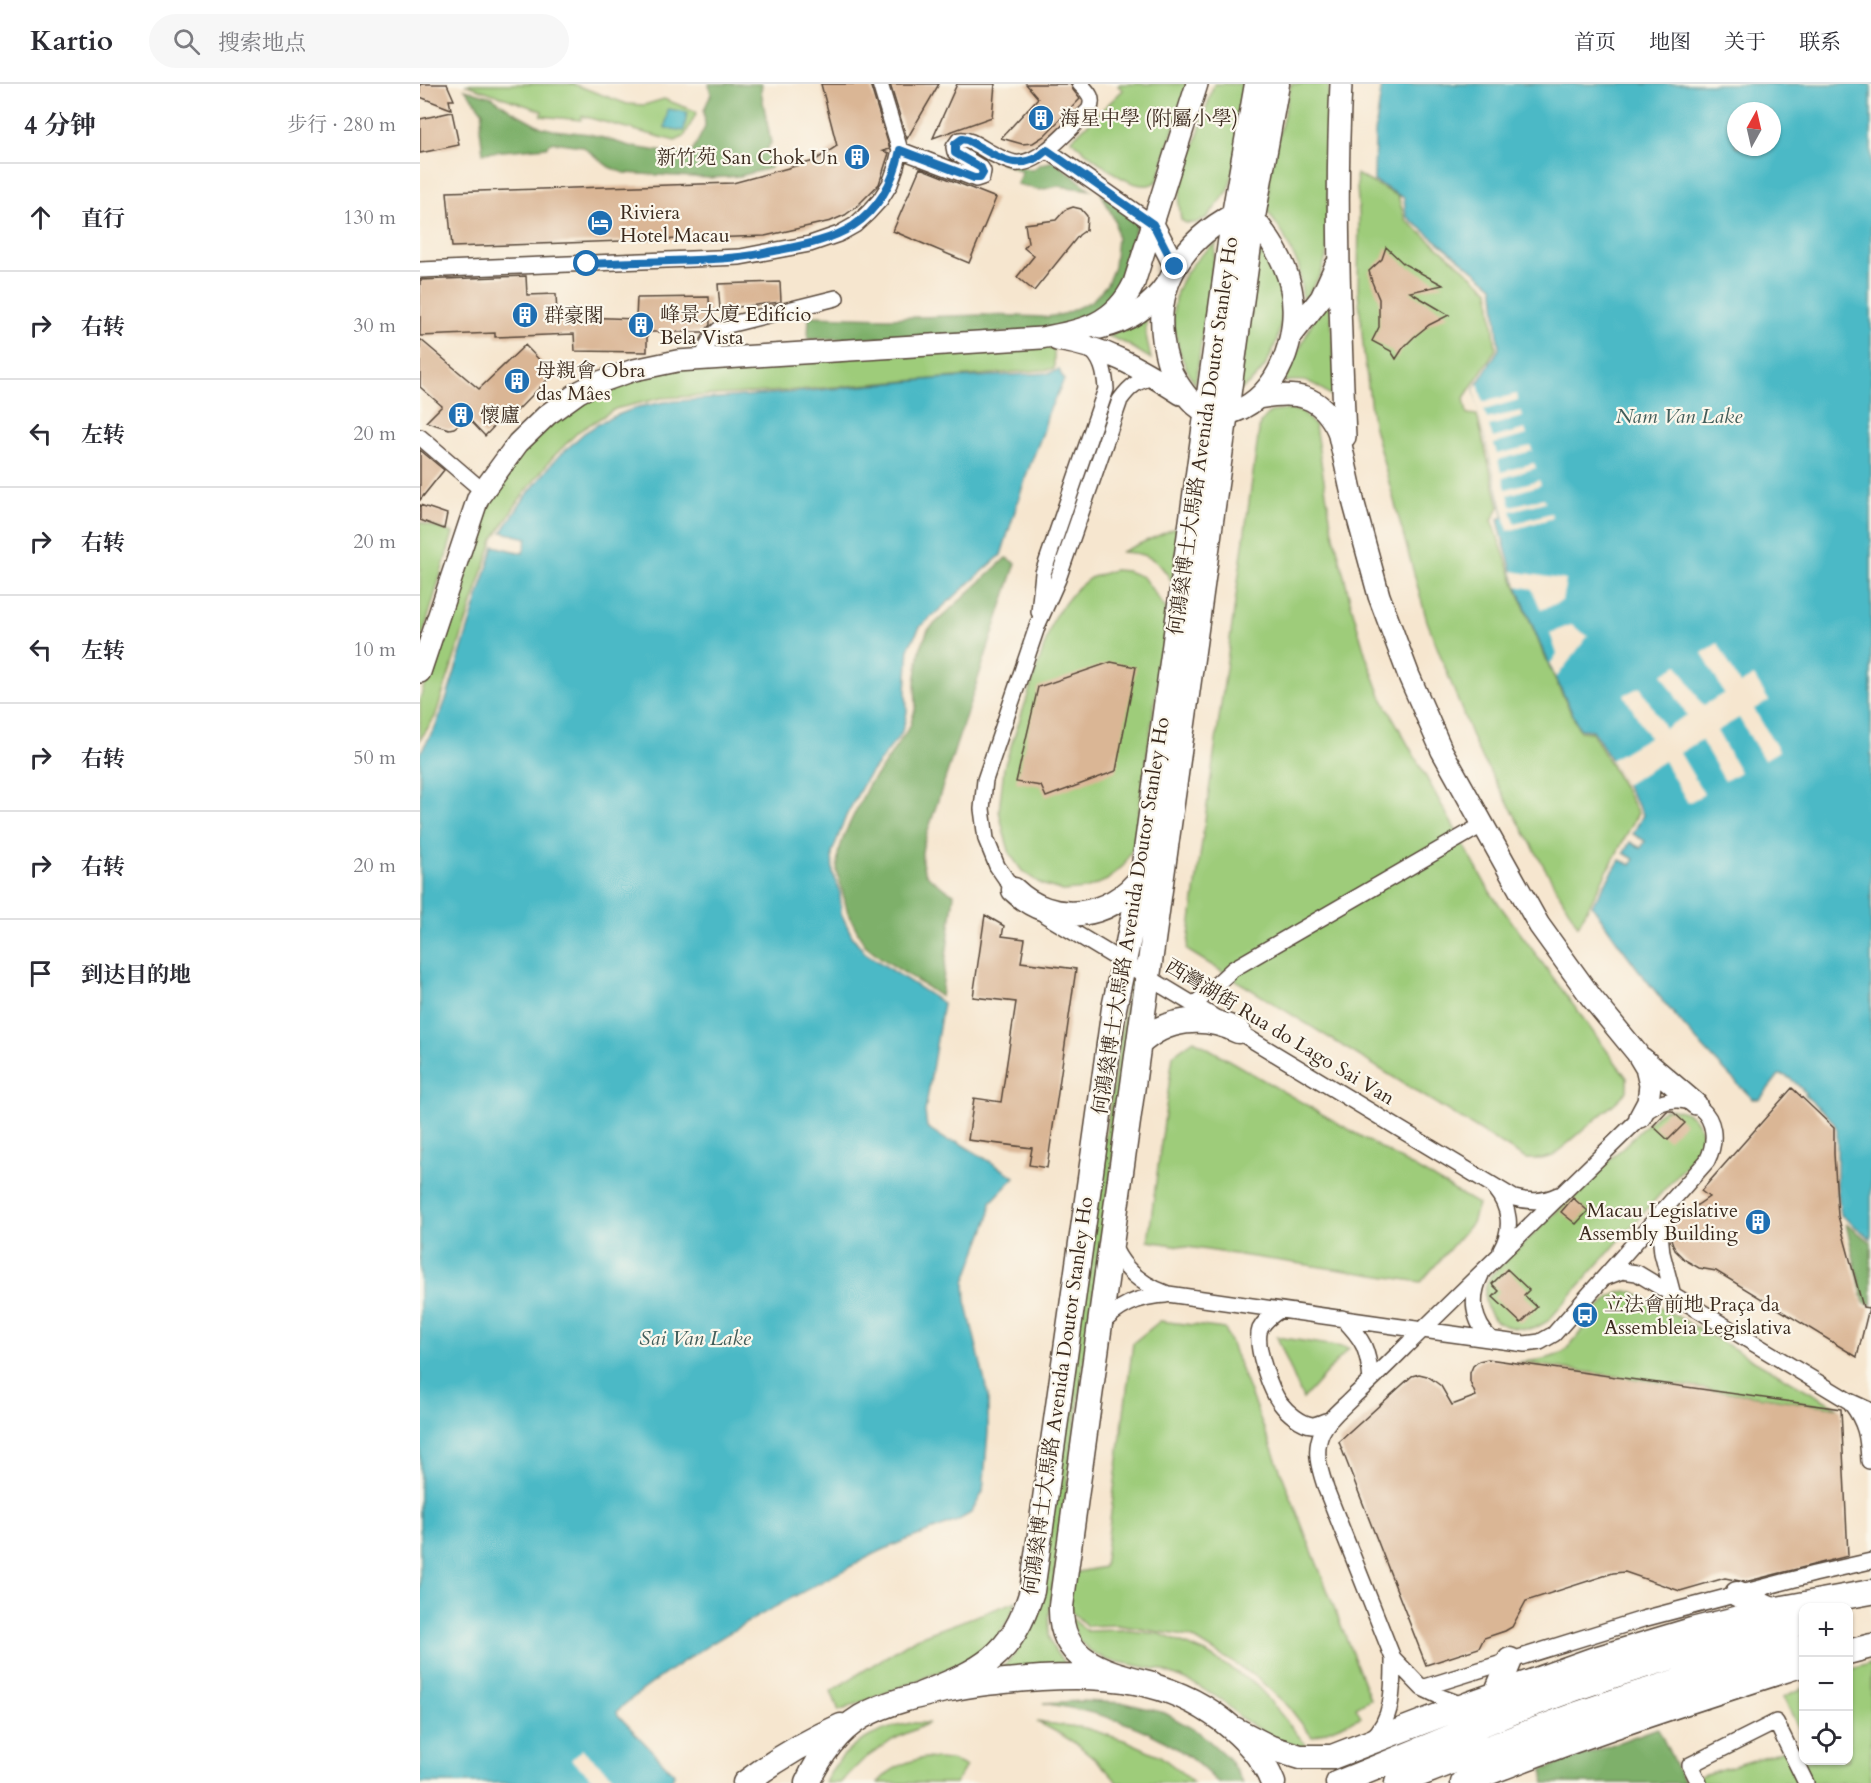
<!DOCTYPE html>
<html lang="zh">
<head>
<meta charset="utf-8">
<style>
  body { margin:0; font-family:Cardo,"Noto Serif SC",serif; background:#f7f7f7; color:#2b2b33 }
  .controls { position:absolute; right:18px; bottom:18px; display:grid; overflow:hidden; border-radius:12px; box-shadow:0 2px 4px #0004 }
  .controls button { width:54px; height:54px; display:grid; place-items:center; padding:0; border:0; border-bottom:2px solid #e1e1e2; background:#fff; color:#2b2b33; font:30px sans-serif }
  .compass { position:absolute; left:1307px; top:18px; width:54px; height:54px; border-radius:50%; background:#fff; box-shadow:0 2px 4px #0004; rotate:8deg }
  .stop { position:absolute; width:18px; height:18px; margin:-14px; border:4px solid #1f6fb2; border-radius:50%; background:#fff }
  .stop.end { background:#1f6fb2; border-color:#fff; box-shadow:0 2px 6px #0008 }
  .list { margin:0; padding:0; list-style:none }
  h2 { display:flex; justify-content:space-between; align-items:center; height:78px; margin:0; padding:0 24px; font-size:26px }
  h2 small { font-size:20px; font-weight:400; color:#7c7c81 }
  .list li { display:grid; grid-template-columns:39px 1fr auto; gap:18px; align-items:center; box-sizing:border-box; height:108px; padding:0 24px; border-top:2px solid #e1e1e2 }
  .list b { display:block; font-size:22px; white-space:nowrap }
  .list em { font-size:20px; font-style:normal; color:#7c7c81 }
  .icon { flex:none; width:33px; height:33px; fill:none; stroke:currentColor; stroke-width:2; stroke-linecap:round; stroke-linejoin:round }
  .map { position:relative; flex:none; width:1451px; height:1699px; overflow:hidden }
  header { display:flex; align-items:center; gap:36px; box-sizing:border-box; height:84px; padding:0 30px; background:#fff; border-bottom:2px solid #e1e1e2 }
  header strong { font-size:28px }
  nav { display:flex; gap:33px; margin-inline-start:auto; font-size:21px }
  .search { width:420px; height:54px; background:#f7f7f7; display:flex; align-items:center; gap:15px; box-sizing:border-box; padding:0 21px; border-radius:33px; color:#7c7c81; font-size:22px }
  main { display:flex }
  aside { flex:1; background:#fff }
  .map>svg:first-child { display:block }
</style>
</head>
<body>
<header>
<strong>Kartio</strong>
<div class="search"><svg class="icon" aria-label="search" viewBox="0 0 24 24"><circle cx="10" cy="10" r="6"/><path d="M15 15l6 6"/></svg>搜索地点</div>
<nav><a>首页</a><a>地图</a><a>关于</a><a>联系</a></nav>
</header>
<main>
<aside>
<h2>4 分钟<small>步行 · 280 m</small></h2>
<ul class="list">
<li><svg class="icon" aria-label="ahead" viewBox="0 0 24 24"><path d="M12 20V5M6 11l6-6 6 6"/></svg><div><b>直行</b></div><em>130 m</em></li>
<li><svg class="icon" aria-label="right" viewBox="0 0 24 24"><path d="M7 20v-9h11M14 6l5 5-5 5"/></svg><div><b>右转</b></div><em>30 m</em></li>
<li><svg class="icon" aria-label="left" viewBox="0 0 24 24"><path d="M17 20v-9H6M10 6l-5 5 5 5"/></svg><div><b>左转</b></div><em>20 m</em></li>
<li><svg class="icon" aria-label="right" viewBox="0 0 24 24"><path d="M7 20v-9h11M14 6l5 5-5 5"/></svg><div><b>右转</b></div><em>20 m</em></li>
<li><svg class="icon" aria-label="left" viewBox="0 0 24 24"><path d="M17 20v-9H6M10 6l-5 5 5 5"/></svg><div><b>左转</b></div><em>10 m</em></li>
<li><svg class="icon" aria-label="right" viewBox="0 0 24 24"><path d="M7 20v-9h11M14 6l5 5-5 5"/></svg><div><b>右转</b></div><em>50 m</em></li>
<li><svg class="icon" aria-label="right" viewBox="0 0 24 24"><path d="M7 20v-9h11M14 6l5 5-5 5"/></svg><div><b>右转</b></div><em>20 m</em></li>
<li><svg class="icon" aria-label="arrive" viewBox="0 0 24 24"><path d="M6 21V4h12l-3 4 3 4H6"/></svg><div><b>到达目的地</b></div></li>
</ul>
</aside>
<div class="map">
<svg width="1451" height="1699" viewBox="0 0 1451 1699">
  <rect width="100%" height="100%" fill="#fbf7ec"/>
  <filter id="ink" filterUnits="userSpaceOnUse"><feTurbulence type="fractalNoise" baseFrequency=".0167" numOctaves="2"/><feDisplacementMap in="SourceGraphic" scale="12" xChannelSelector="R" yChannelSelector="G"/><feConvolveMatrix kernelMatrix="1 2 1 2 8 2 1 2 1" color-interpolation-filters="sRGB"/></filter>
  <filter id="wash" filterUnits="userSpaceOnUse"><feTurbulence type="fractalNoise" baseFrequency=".008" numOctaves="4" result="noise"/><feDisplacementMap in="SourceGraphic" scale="24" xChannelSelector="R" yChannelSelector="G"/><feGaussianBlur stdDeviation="1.35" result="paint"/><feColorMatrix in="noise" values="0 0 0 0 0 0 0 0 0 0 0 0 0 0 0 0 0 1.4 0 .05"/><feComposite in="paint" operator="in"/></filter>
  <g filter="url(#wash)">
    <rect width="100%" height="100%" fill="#f6e6cf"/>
    <path fill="#9ecc7a" stroke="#6c7b4c" stroke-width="1.5" d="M45,0H153L207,20L224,21L244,15L277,28L264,53L255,57L162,32L161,36L121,32L122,27Z
      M700,0H767L738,96C718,117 668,69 651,56L703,6L698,2Z
      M794,0H830L809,106L787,134L775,139H766L761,136L759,120L761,104Z
      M871,0H909L907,170L901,190L883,218L879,183L863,150L848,128L849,94Z
      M936,90L978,112L985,135L1069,206L1076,265L1044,314L1047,330L1057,331L1079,423L1072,436C1097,510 1125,578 1160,647L1172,648L1218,729L1158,842L1056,663L1007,537L953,340L944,271L938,206L939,130Z
      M796,159L775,301C744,246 742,198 796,159Z
      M839,165C843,170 848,174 851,179C870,211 863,252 845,282C838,293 828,301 818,308Z
      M910,215L917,315C896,302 891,293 864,298L896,230Z
      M726,232V251L731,275L707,260L688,252Z
      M634,257V285L366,307L241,314L195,325L159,347L132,374L99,416L73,456L15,633L0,656V615L65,406L161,308L261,280Z
      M866,326L882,327L895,342L911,439L931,520L946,572L961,612L1070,808L1207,994V1007L1197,1017L1133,1072L1122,1075H1106L767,866L840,339L850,328Z
      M0,438L33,449L0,561Z
      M760,442L752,498C739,475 728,469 701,468Z
      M694,486L707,487L723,493L748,528L714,761L704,781L687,796L666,805L643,807L621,800L602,787L590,770L584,749L579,727L584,683L634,533L656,505L670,494Z
      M709,897L713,899L717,904L630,1522C628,1554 626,1561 650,1584H582L596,1569L610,1542Z
      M774,956L1058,1120L1052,1139L1001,1198L728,1157L753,971Z
      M1253,1025C1275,1028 1285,1043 1281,1064L1128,1237C1124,1239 1119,1242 1115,1244C1109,1246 1102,1244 1096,1244C1066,1241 1058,1214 1071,1191L1236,1031L1244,1026Z
      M1205,1207L1214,1208L1418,1324L1098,1278C1113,1277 1129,1276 1143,1268C1148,1265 1152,1258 1156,1254C1170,1236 1182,1212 1205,1207Z
      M740,1237L805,1245L950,1615L936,1623L941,1633L892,1653L868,1622L835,1592L771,1553L697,1541L667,1542L645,1522L648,1490L684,1483L713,1259Z
      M857,1253L929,1264L883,1315Z
      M597,1517L588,1536L574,1559L555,1574L419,1627L411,1607L496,1554Z
      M649,1532L667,1547L702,1546L740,1550L786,1569L837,1601L890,1666L853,1654L821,1634L802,1616L771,1598L741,1586L687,1576L672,1568L658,1556Z
      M1451,1579V1699H1256L1383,1661L1384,1676H1428L1429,1586Z
      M1383,1604V1652L1363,1613Z
      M617,1638L665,1644L707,1657L740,1672L761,1688L773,1699H698C674,1670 651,1654 617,1638Z
      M491,1639H509L474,1655L443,1676L420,1699H405C421,1663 455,1645 491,1639Z
      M505,1674L530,1676L546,1682L536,1699H458C470,1684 487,1677 505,1674Z"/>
    <path fill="#7eb06a" stroke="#5c6d44" stroke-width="1.5" d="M289,0H342L341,7L351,59L347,65L351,78V84L320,92L289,94L204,89L189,83L162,62L133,58L126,63L63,69L60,44L63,28L45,5L72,13L92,27L121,43L133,46L170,50L213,63L270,72L285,43L284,26L291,10Z
      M579,77L612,86L621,80L634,77L671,106L638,102L619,106L597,100L602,88Z
      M681,109L713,132L717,140L694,210L681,223L666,233L643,243L544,253L388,255L389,232L467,234L563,231L627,233L644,230L672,217L687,200L694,183L697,154L695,137Z
      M586,474L596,479L503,762C497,791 512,797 534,810L521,913L505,902L461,874L444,860L428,829L417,788L418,770L425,749L449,700L462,684L490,642L496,622L495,599L500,565L508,546Z
      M1426,1140L1451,1158V1221L1444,1219Z
      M661,1617L705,1619L745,1629L780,1649L808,1674L823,1699H798C750,1648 691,1630 623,1619Z
      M1238,1644L1264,1699H1125L1122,1686Z"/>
    <path fill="#4cb9c6" stroke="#447272" stroke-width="1.5" fill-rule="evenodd" d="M962,0H1451V1155L1421,1131L1417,1103V1046C1412,1031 1395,1022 1385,1011L1386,1009C1378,1002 1370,990 1359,991L1340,1015H1333C1273,957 1219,891 1172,821L1200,776L1211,781L1214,775L1204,769L1210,758L1221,764L1225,757L1213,750L1222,733L1223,730L1173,646L1160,645C1128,578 1094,509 1078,435L1084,433L1054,305L1079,265L1074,207L1073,202L986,132L984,114L954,97L955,49ZM1316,27H1352V63H1316Z
      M248,25L267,28L264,47L245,44Z
      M639,286L644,296L628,329L623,348L607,389L581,471L500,543L489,563L486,608L487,628L485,637L481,650L446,695L426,732L412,769L413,789L420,809L421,829L432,852L445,869L523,919L505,1028L507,1043L528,1057L538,1058L595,1093L571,1118L569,1134L545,1198L546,1217L568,1311V1348L563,1408L551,1429L537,1437L481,1458L456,1469C368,1516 276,1561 199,1625L197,1628L198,1631L254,1690L253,1694L247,1699H0V669L15,644L27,613L74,462L103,469L107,454L82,448L105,413L135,376L164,349L185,336L218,323L245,318L389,307L516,295L629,289Z"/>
    <path fill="#f6e6cf" d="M1058,299L1063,318L1097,310L1098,316L1064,326L1067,335L1101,327L1103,333L1069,342L1073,354L1105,345L1107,351L1074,360L1077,370L1111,362L1112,367L1078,376L1081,388L1114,379L1116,384L1083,394L1086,405L1119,396L1121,401L1088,411L1091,422L1124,414L1125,418L1091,427L1095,439L1131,429L1133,434L1088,447L1057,322L1054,305Z
      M1092,487L1146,496L1142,517L1121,526L1112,505L1097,502Z
      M1151,541L1168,552L1136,594L1130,580L1137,570L1130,549Z
      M1298,559L1320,600L1334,592L1349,617L1334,625L1359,667L1344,676L1319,634L1297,647L1320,688L1305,697L1281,656L1260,669L1284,710L1268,719L1244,677L1205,701L1190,676L1229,653L1204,611L1220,603L1245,644L1267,631L1242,590L1258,581L1283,622L1304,609L1282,569Z
      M162,1665L200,1699H178L151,1676Z"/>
    <g id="blocks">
      <path fill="#dab695" d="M0,0H27L34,16H29L31,25L0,13Z
        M401,0H450L470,65L463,67L469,69L459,100L436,123L425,131L411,137L345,152L32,163L27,108L313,99L394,77L417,62Z
        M470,0H519L487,55Z
        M537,0H575L572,33L513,54Z
        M606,0H651L653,6L660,15L624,52L613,59L602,60L581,54L618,14Z
        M32,28L39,61L0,69V35Z
        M500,84L576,114L549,179L473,147Z
        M653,123L661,125L667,132L666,146L659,151L614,207L597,193L614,172L604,164L608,159L605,140L636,136L645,126Z
        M966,163L984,180L1023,201L990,208L1029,231L1009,241L994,253L983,264L976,275L971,267L952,257L959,243V215L952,198L949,187L962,175Z
        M106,192L107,211L136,210L137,232L216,235L217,214L289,213L290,241L284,248H227V268L155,267L154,250L75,253V249L0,252V196Z
        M360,198L361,218L300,225L298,200Z
        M0,255L59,305L105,261L133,290L86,338L82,334L65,352L48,334L34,344L29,345L6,338L22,322L0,303Z
        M0,366L24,386L0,416Z
        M0,421L27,430L24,445L0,436Z
        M691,578L716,583L696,687L626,713L621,702L596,698L618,603Z
        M565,831L584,842L582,852L605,855L601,878L656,885L627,1084L609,1081L612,1064L548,1056L554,1014L581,1018L596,918L553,913Z
        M1372,1004L1414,1044V1070L1418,1132L1443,1223L1449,1224L1437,1273L1296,1187L1279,1184L1265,1176L1255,1166L1251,1155L1253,1144L1260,1133L1289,1113L1281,1107Z
        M1247,1027H1252L1265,1039L1248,1056L1233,1042Z
        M1153,1114L1168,1127L1156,1140L1141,1128Z
        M1087,1185L1109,1206L1104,1211L1117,1223L1101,1239L1073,1213L1079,1207L1072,1200Z
        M1068,1275L1421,1325L1428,1472L1325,1498L1305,1494L1260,1507L1205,1488L1193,1489L1106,1517L1092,1543L1085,1547L1064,1554L1059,1564L1006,1581L919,1358L992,1292L999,1290L1007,1292L1013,1296L1021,1302L1032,1321L1056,1312L1050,1298V1289L1053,1282L1059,1277Z"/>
    </g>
  </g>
  <g filter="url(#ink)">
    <use href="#blocks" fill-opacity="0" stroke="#574639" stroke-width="1.5"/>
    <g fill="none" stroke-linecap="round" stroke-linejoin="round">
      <g stroke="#574639" stroke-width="18">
        <path id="street" d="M480,66L556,95L562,93L563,87L561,84L535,68L534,63L539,56C549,54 560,63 569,68C577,72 585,77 595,79C620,82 652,42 669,26C675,14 668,8 660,0
          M627,66L733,140
          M0,186L320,173L390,160L419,150L435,141L448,129L460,116L470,100L476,83L480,66L460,0
          M284,276C285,261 292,250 304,242L416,214
          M0,353L63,407
          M619,528L623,489L686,305C685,288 682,274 668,263
          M599,811L588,798L577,782L566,755L562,725L565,696L618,540L638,495L700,316C710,302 718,296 735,293
          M625,831L1094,1114C1110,1118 1123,1118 1138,1111
          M774,921L813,885L1062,741
          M1075,1105C1090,1123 1093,1145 1081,1166
          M1244,1125L1240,1149L1242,1169L1253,1211
          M692,1159C702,1185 722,1201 748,1210L974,1242L1105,1260L1120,1258L1134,1250L1287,1077C1309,1033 1268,998 1228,1026C1147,1105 1065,1184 984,1264C968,1280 952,1296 935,1311C924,1323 909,1333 902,1348C893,1368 900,1386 906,1405L973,1574L1002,1604L1021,1613L1037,1619L1046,1620
          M1061,1191C1050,1213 1052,1238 1072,1256
          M1184,1194L1202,1187L1217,1189L1429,1317L1451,1327
          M860,1226C852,1231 844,1237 840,1245C834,1261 851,1308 861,1320C867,1328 881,1340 892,1341C897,1341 904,1337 910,1336
          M922,1234C944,1256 948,1265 951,1296
          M680,1242C697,1222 719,1212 746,1211
          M1431,1319C1446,1339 1448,1352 1449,1377
          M1002,1604L1223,1535L1394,1490L1451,1477
          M951,1655C974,1636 973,1601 973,1574
          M1279,1699L1270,1681L1356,1638L1386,1699"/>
      </g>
      <g stroke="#574639" stroke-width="24">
        <path id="secondary" d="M921,0C915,118 920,235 925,353
          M814,130L833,133C849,154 864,175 870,200C881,243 863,303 823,324C810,330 803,333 789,329C775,325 764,309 757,298C748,285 745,270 743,255C735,198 766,155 814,130Z
          M733,140L755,183
          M680,244C708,238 731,223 747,199
          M871,252L901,214L916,181
          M637,256C685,263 720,284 761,310
          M838,314C876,307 901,310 918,347L934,420L959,512L989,592L1022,667L1119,841L1171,913L1217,969L1226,984L1230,1001L1228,1018L1220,1033
          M0,588L58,414L98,359L127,331L159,308L177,299L214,286L257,277L621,254C662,247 695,240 714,199L777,0
          M1222,974L1276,1020"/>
      </g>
      <g stroke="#574639" stroke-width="27">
        <path id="primary" d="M594,806C632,843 691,835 722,793
          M719,960C746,934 784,930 818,947
          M1317,1510L1352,1526
          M1428,1568L1451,1562
          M732,1600C686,1588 639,1579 641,1522L833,133L857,0
          M502,1610C562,1586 592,1573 612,1507L694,924L723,788L814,130L837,0
          M1076,1610L1090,1576
          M814,1645L851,1664L880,1673H912L1049,1620L1172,1576L1272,1546L1352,1526L1451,1508
          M325,1699C354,1677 387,1657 421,1642
          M387,1699C399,1673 415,1649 441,1633C470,1616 506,1610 540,1603C567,1598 594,1596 621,1594C688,1590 748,1595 802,1636C825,1654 842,1672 853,1699
          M918,1699C998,1667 1078,1632 1160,1603C1233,1577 1308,1557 1384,1538
          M977,1699C1038,1676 1099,1651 1160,1629C1233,1603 1308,1581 1384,1563
          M1043,1699C1155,1653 1269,1617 1384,1580"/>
      </g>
      <use href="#street" stroke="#fff" stroke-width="15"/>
      <use href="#secondary" stroke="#fff" stroke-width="21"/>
      <use href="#primary" stroke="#fff" stroke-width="24"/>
    </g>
  </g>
  <g fill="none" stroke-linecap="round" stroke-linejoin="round" filter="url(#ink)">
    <path stroke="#1f6fb2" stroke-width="8" d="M167,180C218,177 269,178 319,173C333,172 346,168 360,166C385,161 411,156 433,142C460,124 474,96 480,66L554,94H560L563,89L561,84L535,69V60L542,55L547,56C575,71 599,92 627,66L733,140L755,183"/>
  </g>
  <defs>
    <g id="building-disc" transform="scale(1.35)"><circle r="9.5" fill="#1f6fb2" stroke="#fbf7ec"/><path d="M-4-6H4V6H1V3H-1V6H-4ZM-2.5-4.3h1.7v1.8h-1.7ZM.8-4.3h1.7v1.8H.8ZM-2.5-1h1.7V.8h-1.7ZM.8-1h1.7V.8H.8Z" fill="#fff"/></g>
    <g id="hotel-disc" transform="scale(1.35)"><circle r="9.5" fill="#1f6fb2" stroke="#fbf7ec"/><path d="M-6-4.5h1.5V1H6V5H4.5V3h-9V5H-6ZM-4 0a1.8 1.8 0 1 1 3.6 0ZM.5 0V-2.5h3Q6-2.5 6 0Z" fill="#fff"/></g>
    <g id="bus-disc" transform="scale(1.35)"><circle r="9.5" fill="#1f6fb2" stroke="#fbf7ec"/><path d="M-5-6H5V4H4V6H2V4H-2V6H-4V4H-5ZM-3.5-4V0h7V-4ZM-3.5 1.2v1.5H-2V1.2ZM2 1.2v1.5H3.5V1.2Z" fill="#fff"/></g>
  </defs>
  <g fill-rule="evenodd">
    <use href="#building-disc" x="621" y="34"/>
    <use href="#building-disc" x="437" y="73"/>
    <use href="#hotel-disc" x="180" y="139"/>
    <use href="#building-disc" x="105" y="231"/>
    <use href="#building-disc" x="221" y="241"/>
    <use href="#building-disc" x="97" y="297"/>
    <use href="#building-disc" x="41" y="331"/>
    <use href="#building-disc" x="1338" y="1138"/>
    <use href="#bus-disc" x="1165" y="1231"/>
  </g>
  <g text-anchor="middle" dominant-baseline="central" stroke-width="4.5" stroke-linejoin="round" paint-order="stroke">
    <g font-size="20" fill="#3b2a1e" stroke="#fbf7ec" text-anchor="start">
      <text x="640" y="34">海星中學 (附屬小學)</text>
      <text x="418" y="73" text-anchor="end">新竹苑 San Chok Un</text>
      <text x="200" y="128">Riviera<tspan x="200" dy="23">Hotel Macau</tspan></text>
      <text x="240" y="230">峰景大廈 Edifício<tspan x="240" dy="23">Bela Vista</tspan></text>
      <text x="124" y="231">群豪閣</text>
      <text x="116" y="286">母親會 Obra<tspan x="116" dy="23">das Mâes</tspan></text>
      <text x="60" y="331">懷廬</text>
      <text x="1318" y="1126" text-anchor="end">Macau Legislative<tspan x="1318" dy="23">Assembly Building</tspan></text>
      <text x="1184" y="1220">立法會前地 Praça da<tspan x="1184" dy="23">Assembleia Legislativa</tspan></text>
    </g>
    <g font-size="20" fill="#3b2a1e" stroke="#fbf7ec">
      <text transform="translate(783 352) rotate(-82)">何鴻燊博士大馬路 Avenida Doutor Stanley Ho</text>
      <text transform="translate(711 832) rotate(-81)">何鴻燊博士大馬路 Avenida Doutor Stanley Ho</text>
      <text transform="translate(860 948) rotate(31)">西灣湖街 Rua do Lago Sai Van</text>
      <text transform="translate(638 1312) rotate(-82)">何鴻燊博士大馬路 Avenida Doutor Stanley Ho</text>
    </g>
    <g font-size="21" font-style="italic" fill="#415c59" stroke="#fbf7ec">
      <text x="1259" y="332">Nam Van Lake</text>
      <text x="275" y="1254">Sai Van Lake</text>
    </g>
  </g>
</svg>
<div class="controls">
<button>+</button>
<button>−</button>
<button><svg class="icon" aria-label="locate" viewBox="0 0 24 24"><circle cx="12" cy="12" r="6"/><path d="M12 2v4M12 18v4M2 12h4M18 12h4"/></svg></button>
</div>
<svg class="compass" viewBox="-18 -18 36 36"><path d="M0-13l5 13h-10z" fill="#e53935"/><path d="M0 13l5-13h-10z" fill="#7c7c81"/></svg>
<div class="stop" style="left:167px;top:180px"></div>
<div class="stop end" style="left:755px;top:183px"></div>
</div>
</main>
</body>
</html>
